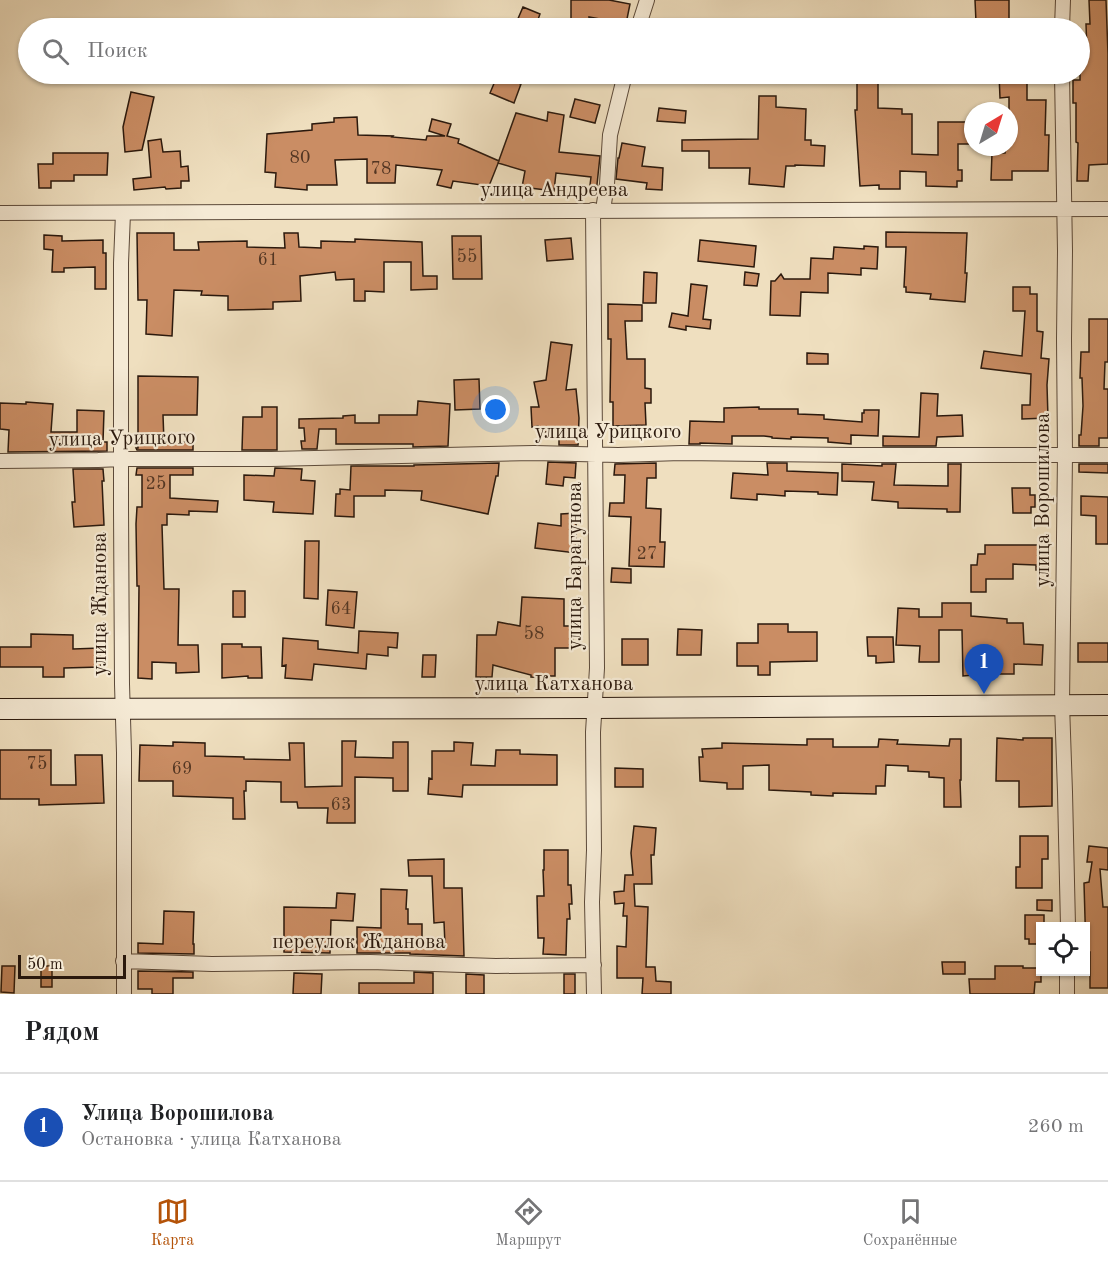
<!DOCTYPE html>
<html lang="ru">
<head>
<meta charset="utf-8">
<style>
  body { margin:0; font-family:"Old Standard TT",serif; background:#f6f6f6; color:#202124 }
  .controls { position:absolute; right:18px; bottom:18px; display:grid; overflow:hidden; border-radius:0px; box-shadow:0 2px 4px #0004 }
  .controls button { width:54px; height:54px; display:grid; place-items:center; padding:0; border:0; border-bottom:2px solid #e0e0e0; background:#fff; color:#202124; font:30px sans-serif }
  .compass { position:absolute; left:964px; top:102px; width:54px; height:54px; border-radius:50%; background:#fff; box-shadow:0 2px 4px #0004; rotate:38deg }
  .scale { position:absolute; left:18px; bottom:15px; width:108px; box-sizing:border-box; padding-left:6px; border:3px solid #2b190d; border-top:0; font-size:16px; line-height:21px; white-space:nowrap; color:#2b190d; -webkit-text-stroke:4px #f5ead5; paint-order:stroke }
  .you { position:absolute; left:496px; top:410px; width:21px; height:21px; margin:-15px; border:4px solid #fff; border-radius:50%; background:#1a73e8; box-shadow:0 0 0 9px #1a73e833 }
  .badge { display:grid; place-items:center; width:39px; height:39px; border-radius:50%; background:#b45309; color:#fff; font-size:20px; font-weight:700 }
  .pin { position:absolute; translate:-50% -50px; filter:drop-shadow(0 2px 3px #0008) }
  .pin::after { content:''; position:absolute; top:32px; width:21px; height:18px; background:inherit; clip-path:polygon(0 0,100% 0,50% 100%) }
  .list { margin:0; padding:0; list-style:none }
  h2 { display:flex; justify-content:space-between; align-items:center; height:78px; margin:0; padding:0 24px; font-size:26px }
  h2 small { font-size:20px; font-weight:400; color:#757577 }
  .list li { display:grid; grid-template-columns:39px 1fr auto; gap:18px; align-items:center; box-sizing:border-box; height:108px; padding:0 24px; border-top:2px solid #e0e0e0 }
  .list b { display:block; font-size:22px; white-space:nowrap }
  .list p { margin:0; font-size:20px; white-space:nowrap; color:#757577 }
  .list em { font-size:20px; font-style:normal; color:#757577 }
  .icon { flex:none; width:33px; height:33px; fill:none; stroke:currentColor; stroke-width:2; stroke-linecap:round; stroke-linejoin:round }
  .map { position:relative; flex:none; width:1108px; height:994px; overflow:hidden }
  .search { position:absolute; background:#fff; box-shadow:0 2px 4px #0004; left:18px; right:18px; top:18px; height:66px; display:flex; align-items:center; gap:15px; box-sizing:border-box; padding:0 21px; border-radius:33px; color:#757577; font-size:22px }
  .sheet { height:186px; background:#fff }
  nav { display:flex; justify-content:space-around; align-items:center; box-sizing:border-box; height:84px; border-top:2px solid #e0e0e0; background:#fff; font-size:16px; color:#757577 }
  nav a { display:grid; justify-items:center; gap:3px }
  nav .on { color:#b45309 }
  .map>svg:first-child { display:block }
</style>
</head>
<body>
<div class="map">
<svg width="1108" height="994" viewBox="0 0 1108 994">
  <rect width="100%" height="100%" fill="#efdfbf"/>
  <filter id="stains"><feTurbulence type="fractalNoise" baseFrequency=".00333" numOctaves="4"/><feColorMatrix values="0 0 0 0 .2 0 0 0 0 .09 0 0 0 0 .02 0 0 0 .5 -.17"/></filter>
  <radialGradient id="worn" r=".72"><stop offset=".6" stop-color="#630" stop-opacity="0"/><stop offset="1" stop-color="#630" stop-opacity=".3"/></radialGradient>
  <path fill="#ca8d64" stroke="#2b190d" stroke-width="1.5" d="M571,0H609L630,4L626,24L589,17V27H571Z
    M975,0H1009V20L976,22Z
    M1089,0H1106L1108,54V164L1089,165L1088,181H1077L1078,143L1076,142V103H1073V80H1080V53L1087,52L1086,24H1090Z
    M523,7L540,14L535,28H514Z
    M498,74H521L518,83L521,84L514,103L490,93Z
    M999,74H1021V80L1027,79V100H1046L1045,135H1049L1048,171H1012V180H991L992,153H1005L1006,147H1009V97L1000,98Z
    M857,79L878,80V108L902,109V114H912V154L938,155V122H969V144H958V170H962V181H957V187L926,186V172L900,171V189H879V185L860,186L855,110H857Z
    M131,92L154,97L142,150L125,152L123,127Z
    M759,96H776V107L806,109L805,140H811V145L825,146L824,166L795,165V166H786L784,187L749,184L750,168H709V151H682V140L758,139Z
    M575,99L600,105L595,123L570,117Z
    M659,108L686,111L685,123L657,121Z
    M548,112L564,115L559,152L600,156L596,194L589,193L591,177L556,173L554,191L522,187L525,171L498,163L516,113L547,121Z
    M357,117L358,135L393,136L392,137L426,140L427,136H445L429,131L432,119L451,124L447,136L459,139L458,143L499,161L489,186L453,181L451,188L437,185L442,170L396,165L395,183H367V159L335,160L337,185H307V190L275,187L276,173L265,172L267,134L312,130V124L334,122V118Z
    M161,139L163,152L180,151L181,167L188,166L189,181H181V188L166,189L165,187L134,190L133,179L151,177L148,141Z
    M622,143L645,147L642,166L663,168L662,190L646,189L647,183L616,179L618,158H619Z
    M53,153H108L107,175H74V181H51V188H39L38,164H53Z
    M886,232L967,233L965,273H967L965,302L930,299L931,294L906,292V287H904L906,247H886Z
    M137,233H174V250H199L198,242L247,241V247L285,248L284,233H298L299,247L321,248V241L355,242V239L422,242L423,276H437V289L411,290V262H384V292L365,291V301H354V279L336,280L335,272L300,276L301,301L273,302V309L228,310V296L201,295L202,291L174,290L172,336L146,334L147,300H138Z
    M44,235L62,236V241L103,240V253H106V289H95V267L64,268V272H52L53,250L44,249Z
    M452,236H481L482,279H453Z
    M571,238L573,259L547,261L545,240Z
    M700,240L756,246L754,267L698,261Z
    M864,246L878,247L877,269L861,268V275L828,273V293L801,292L800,316L770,315L771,281H775L781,274L784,279H810L811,258L833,259L834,247L864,249Z
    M644,272L657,273L656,303H643Z
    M745,272L759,274L757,286L744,285Z
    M691,284L707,286L703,319L711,320L710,329L686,326V330L669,327L672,313L688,316Z
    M1013,287H1030V294H1037V331L1043,332L1041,358L1049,359L1047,385L1048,418L1022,419V405H1030L1031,374L981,368L984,351L1022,356L1025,311H1013Z
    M608,304L642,305V321H625L627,359H645V388L651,389V403H645L646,425L613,426V402H610L611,339H608Z
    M1089,319H1108V362H1105L1104,389H1108V438H1099V446H1079V435H1081L1083,406L1082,378H1080L1081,352H1089Z
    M551,342L572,345L566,390L576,389L579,418L578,445H559V432H539L538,426L532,427L531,407H539L534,382L546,380Z
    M807,353L828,354V364H807Z
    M138,376L198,377L197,415H163L164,442H193V450H137L136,448H138Z
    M479,379L480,409L455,410L454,380Z
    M921,393L938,394L937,416L962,415L963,436L937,437L936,446H883V436L919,437Z
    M418,401L450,404L448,446L413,447V444H336V429H319L317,449H302L301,441H305L304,428H299V419L343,418V416L355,415V423H379V415H417Z
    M26,402L53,404L51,432H77V410L104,411L103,442H107V451L8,452L9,430L0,429V403L26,404Z
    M262,407H277V450H242L243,417H262Z
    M759,407V409H798V414L824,415V419L862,422V413H864V410H879L878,436L851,435V444L828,442V438L791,437V439L772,438V437L764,436H732V444L700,443V444H689L690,421L724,422V408Z
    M548,462L576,463L575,478L564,477L563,486L546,484Z
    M499,463L498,476H496L488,514L421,500L422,491L385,490V496H354V517L335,516L336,494H340V489L350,490L351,466H414V465Z
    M656,463V478H647L646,508L661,509L660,542H665L664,567L629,566L631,517L609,516L610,503H624L625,475H614L615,464Z
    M767,463H787V471L838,473L837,495L818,494V492L785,491V496L757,494V500L731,498L733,473L768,475Z
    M842,464L882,466V464H896L894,485L948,486V464H961L960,512H947V509L898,508V502L872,500L874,482L842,481Z
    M1079,464H1108V473L1079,472Z
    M137,468H193V475H170V498L218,501L217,512L189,511V515L167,514V525H162L164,589H179L178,645H198L199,672L176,673V663L152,662V679L138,678L139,586H137L136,524L137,507H142V475H136Z
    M275,468L302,469L301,480L315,481L313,514L273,512L274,502L244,500V475L274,476Z
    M73,469H103L104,481H102L104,525L74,527L72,502H75Z
    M1012,488H1030V495H1035V507H1031V513H1013Z
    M1081,496L1108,497V544H1096V516L1081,515Z
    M576,513V553L535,548L538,523L561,526V514Z
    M305,541H319L318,599L304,598Z
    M985,545H1049V570H1036V565L1013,564V579H986V592H971V565H977L978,554H985Z
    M612,568L631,569V583L611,582Z
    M328,590L357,592L354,628L326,625Z
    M233,591H245V617H233Z
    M522,597L564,599V626H573V648H555V676H545V678L531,677V675L493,665L492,677H476L477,635H496L498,622L520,626Z
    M942,603H971V616L1007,619V623H1023L1024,644L1043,645L1042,665L1014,664V674H986L963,676L962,630H939V662H919L920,646L896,645L898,608L919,609V617H942Z
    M758,624H788V632H817V661L770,662V675H758V666H737V643H758Z
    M678,629L702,630L701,655H677Z
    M359,631L398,633L397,648L388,647V656L367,654L366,669L314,664L312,680L285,678L286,665L282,666L283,638L318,641V649L358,653Z
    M31,634L73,635V649L100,648L101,667L64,668V677H43V667H0V647H31Z
    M867,637H893L894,662L876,663V656H868Z
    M622,639H648V665H622Z
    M1078,643H1108V662H1078Z
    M222,644H242V647H261L262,678H248V676L222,678Z
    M423,655H436L435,677H422Z
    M997,738L1023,740V738H1052V806L1019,807V781H996Z
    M807,739H833V747H878L879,739L898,740L897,744L949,746L950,739H961V780H960L961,807H944V778L929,777V772L908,771V766L886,765L885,786H876V794L833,793V796L811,795V792L769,790V765L743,766V789H727V783L700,781L699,757H703L702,749L722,748V743L807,745Z
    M342,741H356L355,757L393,758V742H408V791H393V778L355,777V823H327L328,808H298L297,802H281V782L246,781V791H244L245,819H233V798L173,796V781H139L140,745L173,746V742L205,743V756L244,757V759L290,760L289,743H304L305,787L342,786Z
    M454,742L473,743L471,765L495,766L496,750H520V754L557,755V785H463L462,797L428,794L429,778L432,779V751H454Z
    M0,750H51V785H76L75,755H102L104,803L39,805V799H0Z
    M615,768L643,769V787H615Z
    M634,826L656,828L654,855H651L652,884H634L635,906L648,907L646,967H655L656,981L671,982V994H642L643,978H617V946L626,947L627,916H623L624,903L615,904L614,892L624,891L625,875H633L631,853Z
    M1020,836H1048V859H1042V888H1016V867H1020Z
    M1089,846L1108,848V870L1100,869L1103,907H1108V988H1090V952H1086L1084,883L1089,882L1092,862H1087Z
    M544,850H568V885H571L572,904H569L570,919H567L566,955L543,954L544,938H538L537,896H544L543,870H544Z
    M444,859V888H462L464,956L410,954V953H357V927L381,928V889L407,890L406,909H408V924H422V945H445L444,922L434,923L432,876H409L408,860Z
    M337,893L355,894L353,921L331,920L330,953L284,952V907L336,908Z
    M1037,900H1052V911L1037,910Z
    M164,911L194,912L193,944H194V954L138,953V943L163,944Z
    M1025,915H1044V927H1041V944H1029V939H1025Z
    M942,962H965V974H943Z
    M2,966H15L14,993L1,992Z
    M41,966H52V987H41Z
    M995,966H1023V968H1041V982H1035L1034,994H970L969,979H995Z
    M138,971L193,972V978H173V994H152V989H138Z
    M414,972L433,973V994H359V983H414Z
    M294,973L322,974L321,994H293Z
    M466,974L484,975V994H466Z
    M564,974H575V994H564Z"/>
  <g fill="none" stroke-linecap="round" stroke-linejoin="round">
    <g stroke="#5c4a3a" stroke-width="16">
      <path id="street" d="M638,28L647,0
        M1062,28L1063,0
        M1062,74L1065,251L1064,339L1065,455L1062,704L1065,792L1068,926
        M593,210L597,668L593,732L594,850L592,902L594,994
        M603,210L607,184L610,135L625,74
        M0,213L1108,209
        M123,213L121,263V509L122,684L124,753V994
        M0,461L98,460L122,459H271L534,453L618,455L681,453L852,455H1108
        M123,961L212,964L370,962L496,966L594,965
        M1067,994V972"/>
    </g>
    <g stroke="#2b190d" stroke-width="22">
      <path id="secondary" d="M0,709L595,708L1108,705"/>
    </g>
    <use href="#street" stroke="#f5ead5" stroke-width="14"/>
    <use href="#secondary" stroke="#f5ead5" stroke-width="20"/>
  </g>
  <g text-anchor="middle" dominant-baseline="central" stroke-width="4.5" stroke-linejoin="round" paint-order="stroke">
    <g font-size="18" fill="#533623">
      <text x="300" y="158">80</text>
      <text x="381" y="169">78</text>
      <text x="467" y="257">55</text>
      <text x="268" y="260">61</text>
      <text x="156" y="484">25</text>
      <text x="647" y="554">27</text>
      <text x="341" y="609">64</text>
      <text x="534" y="634">58</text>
      <text x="37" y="764">75</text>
      <text x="182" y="769">69</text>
      <text x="341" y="805">63</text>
    </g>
    <g font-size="21" fill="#2b190d" stroke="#f5ead5">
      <text x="554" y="190">улица Андреева</text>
      <text x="608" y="432">улица Урицкого</text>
      <text transform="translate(122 439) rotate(-1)">улица Урицкого</text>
      <text transform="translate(1043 500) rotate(-90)">улица Ворошилова</text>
      <text transform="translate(575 566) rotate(-90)">улица Барагунова</text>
      <text transform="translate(100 604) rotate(-90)">улица Жданова</text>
      <text x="554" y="684">улица Катханова</text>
      <text x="359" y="942">переулок Жданова</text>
    </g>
  </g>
  <rect width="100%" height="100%" filter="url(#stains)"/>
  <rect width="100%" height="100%" fill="url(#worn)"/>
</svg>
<div class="controls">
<button><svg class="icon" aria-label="locate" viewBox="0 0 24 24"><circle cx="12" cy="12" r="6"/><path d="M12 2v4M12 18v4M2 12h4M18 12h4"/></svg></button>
</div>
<svg class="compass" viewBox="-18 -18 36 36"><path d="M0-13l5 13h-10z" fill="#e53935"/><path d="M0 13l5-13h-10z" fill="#757577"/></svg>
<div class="scale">50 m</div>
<div class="you"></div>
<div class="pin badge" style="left:984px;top:694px;background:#1a4fb4">1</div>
<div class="search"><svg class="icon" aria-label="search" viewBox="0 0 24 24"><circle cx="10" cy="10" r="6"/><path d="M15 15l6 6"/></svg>Поиск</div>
</div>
<section class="sheet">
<h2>Рядом<small></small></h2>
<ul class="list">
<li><span class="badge" style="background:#1a4fb4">1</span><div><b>Улица Ворошилова</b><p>Остановка · улица Катханова</p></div><em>260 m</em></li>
</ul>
</section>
<nav>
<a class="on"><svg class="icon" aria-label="map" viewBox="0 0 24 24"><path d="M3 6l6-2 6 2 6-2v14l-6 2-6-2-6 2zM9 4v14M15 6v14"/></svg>Карта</a>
<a><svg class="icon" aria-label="directions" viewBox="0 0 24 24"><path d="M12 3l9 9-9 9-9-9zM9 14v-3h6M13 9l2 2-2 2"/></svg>Маршрут</a>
<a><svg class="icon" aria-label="saved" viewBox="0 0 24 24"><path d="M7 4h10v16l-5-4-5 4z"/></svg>Сохранённые</a>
</nav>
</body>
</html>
